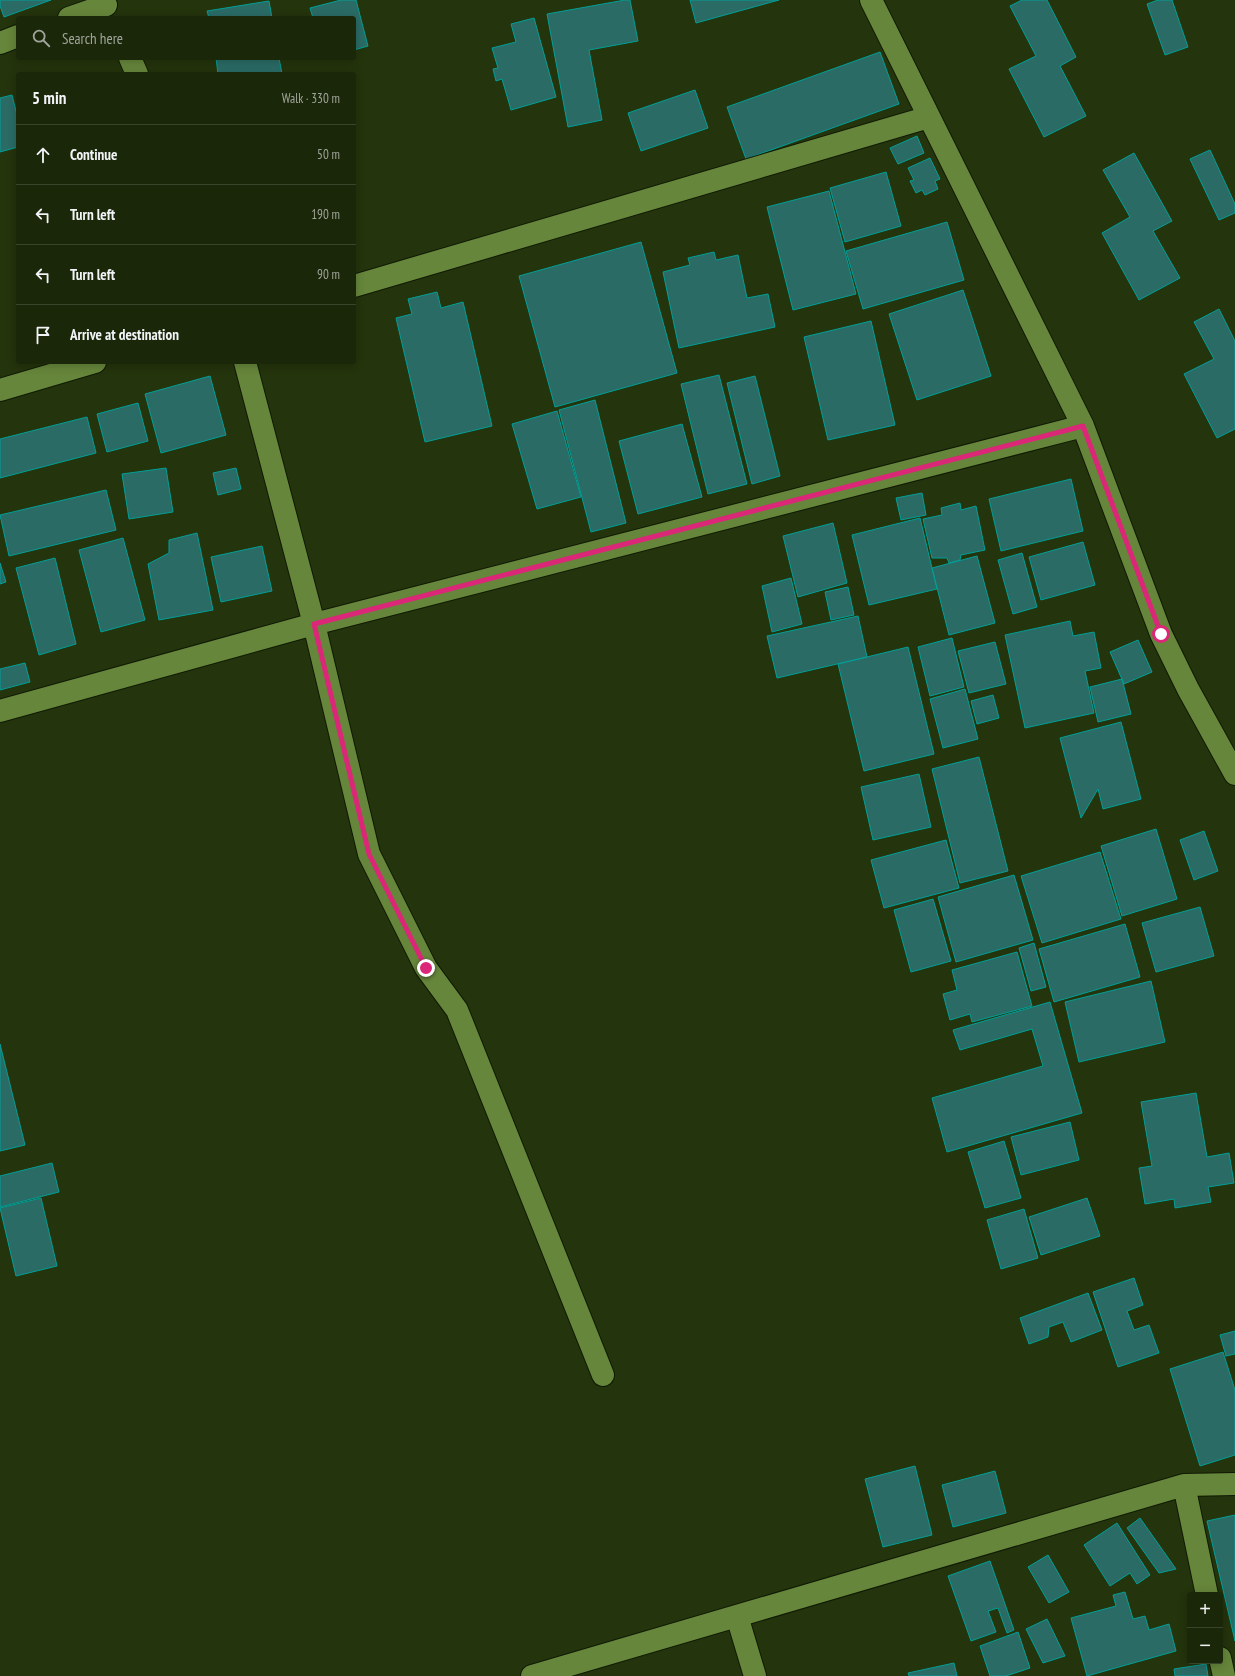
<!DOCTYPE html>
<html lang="en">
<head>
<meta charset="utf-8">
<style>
  body { margin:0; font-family:"PT Sans Narrow",sans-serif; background:#283317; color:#f1f3f6 }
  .controls { position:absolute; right:12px; bottom:12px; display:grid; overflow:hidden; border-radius:4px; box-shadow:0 2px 10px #0003 }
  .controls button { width:36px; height:36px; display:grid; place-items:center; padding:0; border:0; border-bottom:1px solid #39442a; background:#1b2709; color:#f1f3f6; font:20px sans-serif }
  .stop { position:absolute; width:12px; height:12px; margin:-9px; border:3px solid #db2777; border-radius:50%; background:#fff }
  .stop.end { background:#db2777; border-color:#fff; box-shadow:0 1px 4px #0008 }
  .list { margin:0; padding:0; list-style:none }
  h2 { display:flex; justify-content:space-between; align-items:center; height:52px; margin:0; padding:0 16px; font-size:17px }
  h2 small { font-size:13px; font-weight:400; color:#a0a59c }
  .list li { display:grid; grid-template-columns:26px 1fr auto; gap:12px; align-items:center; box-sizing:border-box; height:60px; padding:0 16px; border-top:1px solid #39442a }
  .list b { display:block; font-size:15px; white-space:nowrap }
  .list em { font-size:13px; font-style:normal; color:#a0a59c }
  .icon { flex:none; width:22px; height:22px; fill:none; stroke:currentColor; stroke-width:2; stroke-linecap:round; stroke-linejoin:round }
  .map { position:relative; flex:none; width:1235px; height:1676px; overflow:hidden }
  .search { position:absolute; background:#1b2709; box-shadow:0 2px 10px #0003; left:16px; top:16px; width:340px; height:44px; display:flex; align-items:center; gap:10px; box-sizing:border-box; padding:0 14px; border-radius:4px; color:#a0a59c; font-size:15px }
  .panel { position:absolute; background:#1b2709; box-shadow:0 2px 10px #0003; left:16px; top:72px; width:340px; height:292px; border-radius:4px }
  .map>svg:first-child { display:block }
</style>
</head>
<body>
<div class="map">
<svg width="1235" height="1676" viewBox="0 0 1235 1676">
  <rect width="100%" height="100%" fill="#24340c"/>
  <path fill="#2a6b66" stroke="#029f97" d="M0,0H51L4,17L0,6Z
    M341,0H356L368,46L354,50V18H313L310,8Z
    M625,0H630L638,41L589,50L602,120L568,127L547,14Z
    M690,0H779L696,23Z
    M1022,0H1047L1076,57L1060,66L1086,116L1044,137L1009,69L1036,56L1010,6Z
    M1158,0H1172L1188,47L1165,55L1147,4Z
    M269,1L272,18H209L207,11Z
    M534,18L556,97L511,110L502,79L496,81L493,69L498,68L492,48L516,42L511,24Z
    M880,52L899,104L746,159L727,107Z
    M216,58H279L282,74H218Z
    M695,90L708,128L641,151L628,113Z
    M12,95L18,119V147L0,152V98Z
    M917,136L924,153L898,164L890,148Z
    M1210,150L1235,204V213L1219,220L1190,159Z
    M1134,153L1172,221L1153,231L1180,278L1139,300L1102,233L1130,217L1103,170Z
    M930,158L940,179L935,181L938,189L925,195L922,190L916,193L910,181L914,180L908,168Z
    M886,172L901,226L845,242L830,188Z
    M829,191L856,294L793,310L767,207Z
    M947,222L964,280L863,309L846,251Z
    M641,242L677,373L555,407L519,276Z
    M714,252L716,260L738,255L747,298L768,294L775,327L679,348L663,272L690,265L688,258Z
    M963,290L991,376L917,400L889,314Z
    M437,292L441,308L463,302L492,426L425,442L396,318L412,314L408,299Z
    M1219,309L1235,341V429L1217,438L1184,374L1214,359L1194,322Z
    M871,321L895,425L828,440L804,337Z
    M719,375L747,484L708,494L681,384Z
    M210,376L226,435L161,453L145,394Z
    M755,376L780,476L752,484L727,383Z
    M595,400L626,523L591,532L559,410Z
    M138,403L148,441L107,452L97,414Z
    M557,411L581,497L537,509L512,424Z
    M87,417L96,453L0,478V439Z
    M682,424L702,497L638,514L619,441Z
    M166,468L173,512L129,519L122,474Z
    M236,468L241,489L218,495L213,473Z
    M1071,479L1083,531L1001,551L989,499Z
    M106,490L116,530L9,556L0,515Z
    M922,493L926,515L901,520L896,498Z
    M960,503L961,510L976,506L985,550L961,555L960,560L949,563L947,558H932L923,519L942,515L941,508Z
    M920,518L937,589L869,605L852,535Z
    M833,523L847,583L798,597L783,536Z
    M197,533L213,610L159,620L148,564L169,553V540Z
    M123,538L145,620L101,632L79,550Z
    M1083,542L1095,585L1041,600L1029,557Z
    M262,546L272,591L221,602L211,557Z
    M1022,553L1037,607L1013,614L998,560Z
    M977,556L995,623L949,635L932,568Z
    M55,558L76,644L39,655L16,568Z
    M0,563L6,582L0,584Z
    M791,578L802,624L772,632L762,586Z
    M848,587L854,615L831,620L825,592Z
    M858,616L867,657L777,678L767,636Z
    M1070,621L1073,636L1094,632L1101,668L1085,671L1094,713L1025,728L1005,635Z
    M952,638L964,687L930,696L918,647Z
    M1138,640L1152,672L1124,684L1110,652Z
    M995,642L1006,684L969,693L958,651Z
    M908,647L934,754L864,771L838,664Z
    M25,663L30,682L0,690V669Z
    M1122,679L1131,714L1098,722L1090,687Z
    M965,689L978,739L943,748L930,699Z
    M993,695L999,718L977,724L971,701Z
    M1121,722L1141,799L1103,809L1098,789L1081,818L1060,738Z
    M979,757L1008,871L960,883L932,769Z
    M919,774L931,827L873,840L861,787Z
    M1156,829L1177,899L1122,916L1101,846Z
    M1204,831L1218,871L1194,880L1180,840Z
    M946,840L959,888L884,908L871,860Z
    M1100,852L1121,919L1042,943L1021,876Z
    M1014,875L1033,940L956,962L938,897Z
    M933,899L951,961L911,972L894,910Z
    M1200,907L1214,956L1156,972L1142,923Z
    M1125,924L1140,977L1054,1002L1039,949Z
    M1034,943L1046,987L1031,991L1019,948Z
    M1017,952L1032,1006L972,1022L970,1014L950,1020L943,994L957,990L952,970Z
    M1151,981L1165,1042L1079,1062L1065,1002Z
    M1050,1002L1082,1113L947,1152L932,1098L1043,1066L1032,1029L960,1050L953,1030Z
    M0,1044L25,1145L0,1151Z
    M1196,1093L1207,1157L1229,1153L1234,1183L1208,1187L1211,1202L1175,1208L1174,1199L1145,1204L1139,1168L1152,1166L1141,1102Z
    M1070,1122L1079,1160L1021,1175L1011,1137Z
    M1004,1141L1021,1198L985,1208L968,1152Z
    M52,1163L59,1192L0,1207V1176Z
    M41,1198L57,1266L16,1276L0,1208Z
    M1087,1198L1100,1236L1041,1255L1029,1217Z
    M1024,1209L1038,1258L1001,1269L987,1220Z
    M1134,1278L1143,1305L1127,1311L1134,1330L1149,1325L1159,1353L1118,1367L1093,1292Z
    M1088,1293L1102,1330L1071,1342L1063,1322L1049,1327L1048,1337L1029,1344L1020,1318Z
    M1235,1331V1354L1226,1356L1220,1335Z
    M1223,1352L1235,1390V1455L1200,1466L1170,1369Z
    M915,1466L932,1535L883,1547L865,1479Z
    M995,1471L1006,1513L953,1527L942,1485Z
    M1235,1515V1641L1207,1521Z
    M1140,1518L1176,1569L1159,1573L1127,1528Z
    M1117,1523L1150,1575L1137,1584L1130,1573L1110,1586L1084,1545Z
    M1048,1555L1069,1592L1049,1603L1028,1567Z
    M990,1561L1014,1630L1007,1633L998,1608L988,1611L996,1632L971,1641L948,1576Z
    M1125,1592L1133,1619L1145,1616L1149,1630L1169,1624L1176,1651L1087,1676L1071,1618L1116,1606L1113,1595Z
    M1047,1619L1065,1656L1043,1663L1026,1629Z
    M1018,1632L1030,1668L1006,1676H990L980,1646Z
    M954,1663L957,1676H909L908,1673Z
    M1206,1664L1208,1676H1175L1174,1669Z"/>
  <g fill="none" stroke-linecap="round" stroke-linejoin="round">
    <g stroke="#101a04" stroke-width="24">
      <path id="street" d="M871,0L1083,426L1161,634L1188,689L1235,774
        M69,18L106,5
        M0,43L18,36
        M130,58L137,74
        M354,286L929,117
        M245,362L314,624L369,854L426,968L457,1010L603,1375
        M0,390L95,362
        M0,711L314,624L1083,426
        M1184,1485L1207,1595
        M737,1616L755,1676
        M1220,1658L1224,1676
        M532,1676L1184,1485L1235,1484"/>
    </g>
    <use href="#street" stroke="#66863b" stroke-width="22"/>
  </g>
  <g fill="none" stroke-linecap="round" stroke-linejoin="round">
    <path stroke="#db2777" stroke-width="5" d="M426,968L369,854L314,624L1083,426L1161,634"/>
  </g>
</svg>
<div class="controls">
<button>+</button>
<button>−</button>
</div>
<div class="stop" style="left:1161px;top:634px"></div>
<div class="stop end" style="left:426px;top:968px"></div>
<div class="search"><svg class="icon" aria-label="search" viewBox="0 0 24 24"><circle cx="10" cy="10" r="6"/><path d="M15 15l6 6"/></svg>Search here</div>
<section class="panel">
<h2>5 min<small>Walk · 330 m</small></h2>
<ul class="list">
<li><svg class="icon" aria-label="ahead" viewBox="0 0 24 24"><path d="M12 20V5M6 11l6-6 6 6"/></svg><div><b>Continue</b></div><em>50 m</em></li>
<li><svg class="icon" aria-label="left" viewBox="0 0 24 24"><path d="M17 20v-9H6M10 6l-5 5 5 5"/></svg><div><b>Turn left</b></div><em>190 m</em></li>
<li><svg class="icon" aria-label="left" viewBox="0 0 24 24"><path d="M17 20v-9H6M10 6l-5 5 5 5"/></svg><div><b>Turn left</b></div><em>90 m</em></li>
<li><svg class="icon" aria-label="arrive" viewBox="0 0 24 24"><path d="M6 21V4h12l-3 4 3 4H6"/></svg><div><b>Arrive at destination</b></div></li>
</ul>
</section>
</div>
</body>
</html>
